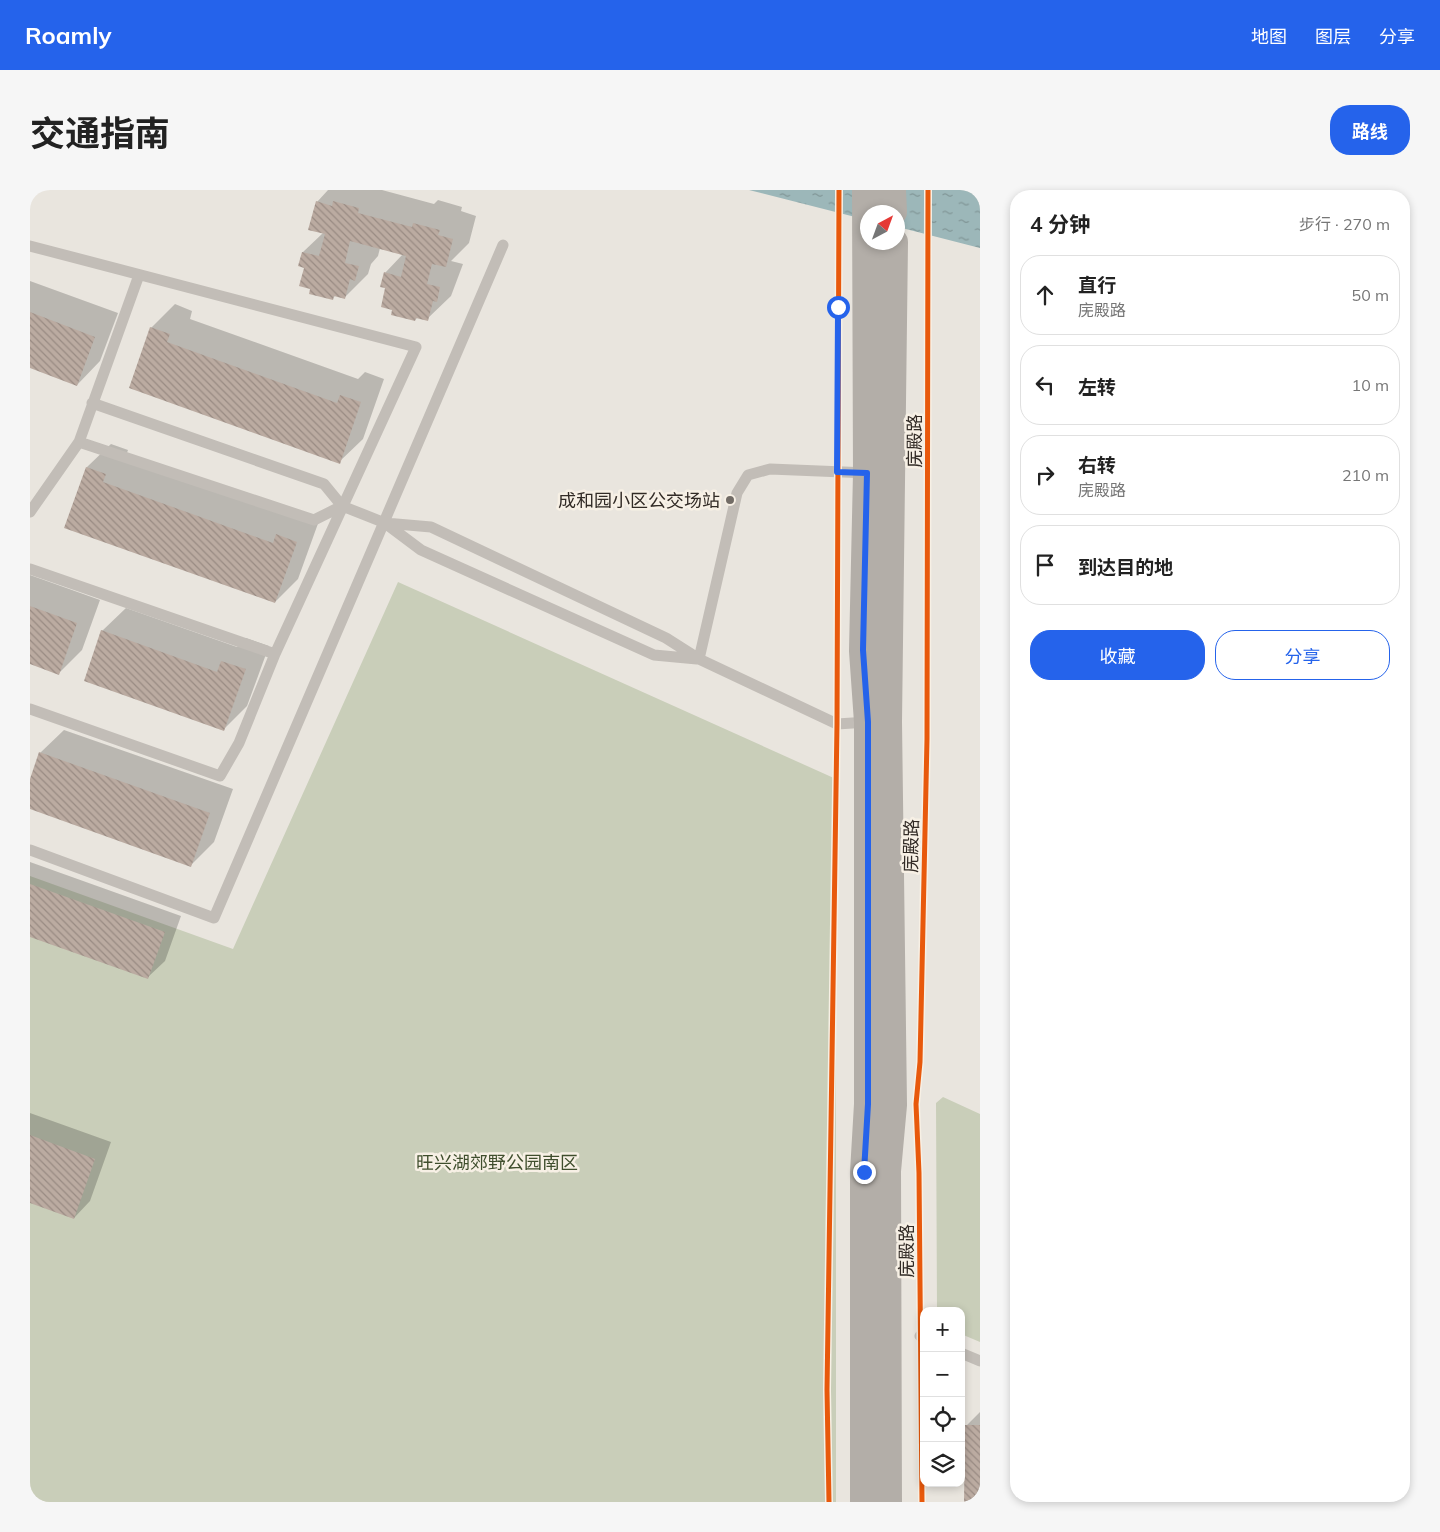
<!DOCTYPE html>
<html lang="zh">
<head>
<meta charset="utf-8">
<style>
  body { margin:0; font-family:Mulish,"Noto Sans SC",sans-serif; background:#f6f6f6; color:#222 }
  .controls { position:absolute; right:15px; bottom:15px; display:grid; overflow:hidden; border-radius:10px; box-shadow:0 2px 8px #0003 }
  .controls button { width:45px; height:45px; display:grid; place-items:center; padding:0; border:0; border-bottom:1px solid #e0e0e0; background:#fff; color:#222; font:25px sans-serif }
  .compass { position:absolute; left:830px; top:15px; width:45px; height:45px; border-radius:50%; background:#fff; box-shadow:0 2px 8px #0003; rotate:41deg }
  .stop { position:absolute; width:15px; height:15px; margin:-11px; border:4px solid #2563eb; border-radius:50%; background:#fff }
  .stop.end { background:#2563eb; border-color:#fff; box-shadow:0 1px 5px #0008 }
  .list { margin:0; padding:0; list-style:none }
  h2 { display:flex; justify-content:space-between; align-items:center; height:65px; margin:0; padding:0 20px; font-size:21px }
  h2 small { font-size:16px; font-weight:400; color:#767676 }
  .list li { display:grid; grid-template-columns:32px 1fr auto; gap:15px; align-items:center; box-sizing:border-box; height:80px; margin:0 10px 10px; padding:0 10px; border:1px solid #e0e0e0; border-radius:20px }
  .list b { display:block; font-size:19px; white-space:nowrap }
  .list p { margin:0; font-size:16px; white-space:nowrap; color:#767676 }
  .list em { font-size:16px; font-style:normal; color:#767676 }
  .actions { display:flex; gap:10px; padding:15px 20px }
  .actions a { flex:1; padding:11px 0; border:1px solid #2563eb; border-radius:20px; text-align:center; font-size:18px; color:#2563eb }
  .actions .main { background:#2563eb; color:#fff }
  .icon { flex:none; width:28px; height:28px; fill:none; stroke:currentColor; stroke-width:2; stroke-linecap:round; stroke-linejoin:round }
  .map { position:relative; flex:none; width:950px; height:1312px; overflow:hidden; border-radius:20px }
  header { display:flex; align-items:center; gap:30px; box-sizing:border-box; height:70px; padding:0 25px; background:#2563eb; color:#fff }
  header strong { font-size:24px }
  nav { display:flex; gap:28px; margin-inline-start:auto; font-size:18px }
  .intro { display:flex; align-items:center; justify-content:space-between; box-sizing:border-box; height:120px; padding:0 30px }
  h1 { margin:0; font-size:35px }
  .button { padding:12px 22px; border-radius:20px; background:#2563eb; color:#fff; font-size:18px; font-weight:700 }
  main { display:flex; gap:30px; padding:0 30px }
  aside { flex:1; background:#fff; border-radius:20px; box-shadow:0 2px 8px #0003 }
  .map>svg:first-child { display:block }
</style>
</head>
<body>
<header>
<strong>Roamly</strong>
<nav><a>地图</a><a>图层</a><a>分享</a></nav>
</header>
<div class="intro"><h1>交通指南</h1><a class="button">路线</a></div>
<main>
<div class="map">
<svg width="950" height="1312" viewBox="0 0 950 1312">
  <defs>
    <pattern id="water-ripples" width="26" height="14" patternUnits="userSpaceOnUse" patternTransform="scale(1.25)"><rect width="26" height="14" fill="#9cb7b9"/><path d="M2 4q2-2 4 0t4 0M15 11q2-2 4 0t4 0" fill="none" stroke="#809596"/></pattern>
    <pattern id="building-back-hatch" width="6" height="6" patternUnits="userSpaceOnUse" patternTransform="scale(1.25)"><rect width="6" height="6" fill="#bbaba1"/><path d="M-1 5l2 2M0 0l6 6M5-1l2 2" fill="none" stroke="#998b83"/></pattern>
  </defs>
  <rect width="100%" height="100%" fill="#e9e5de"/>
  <path fill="#c9ceb9" d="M368,392L806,589V1312H0V686L203,759Z
    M913,907L950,924V1152L931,1144V1121H907L906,913Z"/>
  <path fill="url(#water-ripples)" d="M719,0H950V58L868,37V22H838L837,30Z"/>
  <path fill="#0003" d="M298,0H352L404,14L408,10L432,17L431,21L446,26L439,53L421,71L433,74L421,106L397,129L388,127L385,130L364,119L355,83L373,64L350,58L348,66L341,74L338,84L315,107L306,105L302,109L281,98L275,77L270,75L273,62L293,43L287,12Z
    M0,91L88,123L70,171L47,195L0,177Z
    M145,114L162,121L160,129L328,189L335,182L354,189L333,249L309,272L100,197L121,138Z
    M81,254L98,260L95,268L290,328L268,389L245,412L36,337L57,277Z
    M0,385L70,410L52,460L29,483L0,473Z
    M96,418L207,457L216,448L239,456L217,516L194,539L72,441Z
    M34,540L203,599L184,652L161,675L0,618V592L10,563Z
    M0,672L151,726L135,771L118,787L0,746Z
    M0,923L81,952L60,1011L44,1028L0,1012Z
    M950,1222V1312H935L937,1235Z"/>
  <path fill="url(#building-back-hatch)" d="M286,11L302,16L303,11L329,18L328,23L382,37L383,33L410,40L408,45L423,49L416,77L402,74L397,94L410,97L407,112L403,111L398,131L386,128L385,131L361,125L362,120L351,117L355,98L350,97L354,82L371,87L376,66L320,51L315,73L329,76L325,91L320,89L315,109L304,106L303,110L279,104L280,99L269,96L274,78L268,76L272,62L289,66L295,44L278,40Z
    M0,122L65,147L47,196L0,178Z
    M120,137L140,144L137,152L307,213L310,205L331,212L310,274L99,198Z
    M56,277L76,284L73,292L243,353L246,344L267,352L245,413L34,338Z
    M0,416L47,433L29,485L0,474Z
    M71,440L187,482L191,471L216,479L194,541L54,491Z
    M9,562L180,623L161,677L0,619V589Z
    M0,694L135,742L118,789L0,747Z
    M0,945L65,969L44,1029L0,1013Z
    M935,1235H950V1312H934Z"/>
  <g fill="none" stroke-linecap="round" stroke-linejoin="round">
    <path stroke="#c2bdb7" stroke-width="11" d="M0,56L386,157L245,464L209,553L190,586L0,519
      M49,252L284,330L312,316L294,294L62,213
      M312,316L355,333L401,337L636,448L669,469L807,534L838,532
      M0,322L49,252L109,85
      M355,333L391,360L624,465L667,469
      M0,379L245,464
      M669,469L707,303L718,285L740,279L838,283
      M0,660L184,728L473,55
      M890,1146L894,1147
      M931,1163L950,1171"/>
    <path stroke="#b3aea8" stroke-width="28" d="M862,0L863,22
      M834,1312V982L838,914V532L833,461L837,283L836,0
      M858,1312L857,981L863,915L858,532L864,52"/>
    <g stroke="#f7f0e5" stroke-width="8">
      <path id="cycleway" d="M799,1312L797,1200L807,534L809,0
        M892,1312L889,983L886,914L890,872L897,549L898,0"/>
    </g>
    <use href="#cycleway" stroke="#e8590c" stroke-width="5"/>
  </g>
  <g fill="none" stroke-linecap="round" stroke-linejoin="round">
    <path stroke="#2563eb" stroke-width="6" d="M808,117L807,282L837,283L833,460L838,532V914L834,982"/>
  </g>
  <circle fill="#726c66" stroke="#f7f0e5" stroke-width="2" cx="700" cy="310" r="5"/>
  <g text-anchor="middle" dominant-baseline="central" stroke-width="5" stroke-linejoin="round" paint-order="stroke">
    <g font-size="18" fill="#322b26" stroke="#f7f0e5">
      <text transform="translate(884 251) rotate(-90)">庑殿路</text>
      <text transform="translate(881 656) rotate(-89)">庑殿路</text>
      <text transform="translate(876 1061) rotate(-90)">庑殿路</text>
    </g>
    <g font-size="18" fill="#322b26" stroke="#f7f0e5" text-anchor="end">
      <text x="690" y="310">成和园小区公交场站</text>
    </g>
    <g font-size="18" fill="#3f4e2d" stroke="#f7f0e5">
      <text x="467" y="972">旺兴湖郊野公园南区</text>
    </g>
  </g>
</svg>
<div class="controls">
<button>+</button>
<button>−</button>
<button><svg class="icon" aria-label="locate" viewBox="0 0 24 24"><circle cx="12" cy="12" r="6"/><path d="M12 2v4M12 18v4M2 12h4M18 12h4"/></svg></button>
<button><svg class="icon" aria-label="layers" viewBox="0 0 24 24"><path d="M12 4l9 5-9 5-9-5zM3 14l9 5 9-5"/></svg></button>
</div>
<svg class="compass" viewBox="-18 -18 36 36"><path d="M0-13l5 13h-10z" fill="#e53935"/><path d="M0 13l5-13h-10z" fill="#767676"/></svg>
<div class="stop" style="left:808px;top:117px"></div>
<div class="stop end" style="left:834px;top:982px"></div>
</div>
<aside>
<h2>4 分钟<small>步行 · 270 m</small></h2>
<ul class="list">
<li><svg class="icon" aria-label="ahead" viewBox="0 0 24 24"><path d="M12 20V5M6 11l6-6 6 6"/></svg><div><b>直行</b><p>庑殿路</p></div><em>50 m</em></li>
<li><svg class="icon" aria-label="left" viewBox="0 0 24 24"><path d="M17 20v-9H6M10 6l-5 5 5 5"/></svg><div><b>左转</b></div><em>10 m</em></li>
<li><svg class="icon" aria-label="right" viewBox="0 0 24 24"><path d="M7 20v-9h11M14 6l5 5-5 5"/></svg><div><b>右转</b><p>庑殿路</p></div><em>210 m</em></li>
<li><svg class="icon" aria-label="arrive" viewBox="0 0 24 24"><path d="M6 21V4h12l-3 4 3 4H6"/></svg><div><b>到达目的地</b></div></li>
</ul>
<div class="actions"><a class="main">收藏</a><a>分享</a></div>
</aside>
</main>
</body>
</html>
